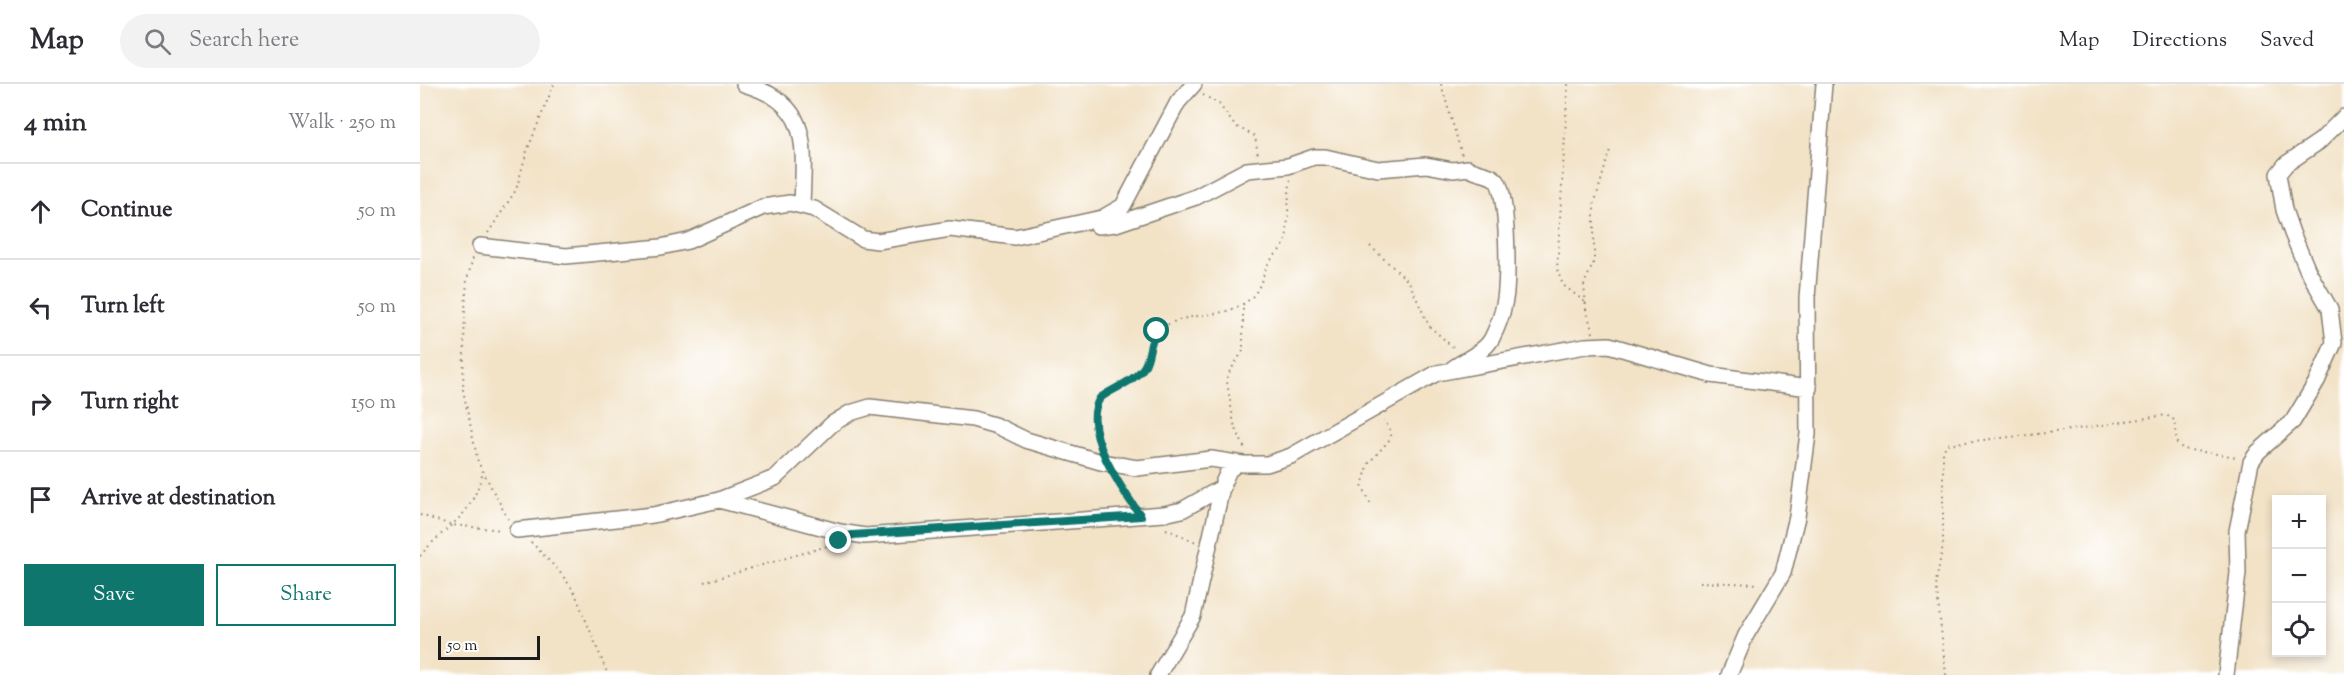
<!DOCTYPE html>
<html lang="en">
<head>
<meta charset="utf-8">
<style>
  body { margin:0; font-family:"Sorts Mill Goudy",serif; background:#f2f2f3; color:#2b2b33 }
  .controls { position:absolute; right:18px; bottom:18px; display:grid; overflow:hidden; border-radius:0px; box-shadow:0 3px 9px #0003 }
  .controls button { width:54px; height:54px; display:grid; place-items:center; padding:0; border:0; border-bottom:2px solid #e1e1e2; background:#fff; color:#2b2b33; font:30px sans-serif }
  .scale { position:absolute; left:18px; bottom:15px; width:102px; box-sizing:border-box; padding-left:6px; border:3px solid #1c1c1c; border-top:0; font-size:16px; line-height:21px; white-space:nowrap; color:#1c1c1c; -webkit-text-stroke:4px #fff; paint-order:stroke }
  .stop { position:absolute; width:18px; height:18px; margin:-14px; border:4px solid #0f766e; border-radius:50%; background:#fff }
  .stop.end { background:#0f766e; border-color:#fff; box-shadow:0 2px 6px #0008 }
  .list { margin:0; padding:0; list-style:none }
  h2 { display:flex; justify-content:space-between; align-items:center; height:78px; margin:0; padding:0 24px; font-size:26px }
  h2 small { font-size:20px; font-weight:400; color:#7c7c81 }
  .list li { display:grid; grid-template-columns:39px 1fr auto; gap:18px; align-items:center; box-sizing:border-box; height:96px; padding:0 24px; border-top:2px solid #e1e1e2 }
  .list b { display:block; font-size:22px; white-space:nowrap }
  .list em { font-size:20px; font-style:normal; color:#7c7c81 }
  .actions { display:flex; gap:12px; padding:18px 24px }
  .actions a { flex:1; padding:14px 0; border:2px solid #0f766e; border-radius:0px; text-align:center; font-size:21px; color:#0f766e }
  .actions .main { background:#0f766e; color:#fff }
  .icon { flex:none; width:33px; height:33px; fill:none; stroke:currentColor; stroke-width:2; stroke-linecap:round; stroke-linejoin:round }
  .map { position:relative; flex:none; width:1924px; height:591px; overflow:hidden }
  header { display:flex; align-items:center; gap:36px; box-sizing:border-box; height:84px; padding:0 30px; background:#fff; border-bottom:2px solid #e1e1e2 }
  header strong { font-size:28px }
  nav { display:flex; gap:33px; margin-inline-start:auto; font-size:21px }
  .search { width:420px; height:54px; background:#f2f2f3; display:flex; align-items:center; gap:15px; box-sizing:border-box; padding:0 21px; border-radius:33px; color:#7c7c81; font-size:22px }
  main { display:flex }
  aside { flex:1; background:#fff }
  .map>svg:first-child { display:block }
</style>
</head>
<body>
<header>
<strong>Map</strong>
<div class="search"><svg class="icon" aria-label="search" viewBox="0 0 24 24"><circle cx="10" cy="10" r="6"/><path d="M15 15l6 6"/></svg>Search here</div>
<nav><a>Map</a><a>Directions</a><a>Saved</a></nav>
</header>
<main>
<aside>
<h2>4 min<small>Walk · 250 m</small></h2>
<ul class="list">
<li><svg class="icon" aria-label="ahead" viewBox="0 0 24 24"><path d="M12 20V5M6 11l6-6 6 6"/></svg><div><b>Continue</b></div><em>50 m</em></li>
<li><svg class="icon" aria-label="left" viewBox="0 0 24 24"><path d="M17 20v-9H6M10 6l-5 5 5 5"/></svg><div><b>Turn left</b></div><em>50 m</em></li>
<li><svg class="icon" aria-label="right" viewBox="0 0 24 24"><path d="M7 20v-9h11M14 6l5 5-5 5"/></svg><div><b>Turn right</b></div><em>150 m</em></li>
<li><svg class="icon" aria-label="arrive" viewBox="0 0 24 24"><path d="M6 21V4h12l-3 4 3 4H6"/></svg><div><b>Arrive at destination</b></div></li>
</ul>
<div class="actions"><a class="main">Save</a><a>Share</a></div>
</aside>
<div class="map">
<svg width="1924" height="591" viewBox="0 0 1924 591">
  <rect width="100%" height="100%" fill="#fff"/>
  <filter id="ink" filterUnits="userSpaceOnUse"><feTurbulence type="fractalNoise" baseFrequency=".0167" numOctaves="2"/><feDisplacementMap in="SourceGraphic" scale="12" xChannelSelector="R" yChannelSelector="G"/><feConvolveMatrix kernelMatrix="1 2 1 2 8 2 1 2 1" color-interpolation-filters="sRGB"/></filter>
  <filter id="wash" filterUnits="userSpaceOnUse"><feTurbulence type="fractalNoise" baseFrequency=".008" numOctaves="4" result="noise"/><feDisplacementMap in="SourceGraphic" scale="24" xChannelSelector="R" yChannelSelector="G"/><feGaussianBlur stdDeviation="1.35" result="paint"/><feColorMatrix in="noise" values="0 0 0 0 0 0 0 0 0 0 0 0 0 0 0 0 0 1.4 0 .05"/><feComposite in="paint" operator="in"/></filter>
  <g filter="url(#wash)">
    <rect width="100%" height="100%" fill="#f2e2c6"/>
  </g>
  <g filter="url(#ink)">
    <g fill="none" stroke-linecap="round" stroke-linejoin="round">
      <g stroke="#877f71" stroke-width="18">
        <path id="street" d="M324,0C392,20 384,61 382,121
          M678,142L696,140L776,113L827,86L868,82L894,73H905L958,85L1006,81L1033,86L1048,84C1056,90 1071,89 1077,97C1088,111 1089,201 1084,220C1082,231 1077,244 1072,254C1065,268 1044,276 1032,285
          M60,162L146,172L241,163L268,157L343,123L370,119L394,125L443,155L458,157L530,145L595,153L682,134L703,122L758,18L774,0
          M299,416L420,448L445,452L744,430L762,426L803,403
          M97,446L233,431L299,416L355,394L412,340L430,329L450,323L553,335L577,342L606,356L681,378L717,384L791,375L823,380H847L871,372L1017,289L1165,262L1189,261L1291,291L1389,304
          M738,591L773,532L803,399L809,386L817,380
          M1309,591L1326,551L1363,489L1377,433L1388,350L1387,214L1404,0
          M1806,591L1818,489L1817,447L1831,378L1838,368L1873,337L1897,297L1914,259L1910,225L1888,187L1872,149L1864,126L1858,90L1866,80L1900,57L1924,33"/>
      </g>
      <path stroke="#877f71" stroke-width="2" stroke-dasharray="1.5 4.5" stroke-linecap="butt" d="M1021,0L1042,71
        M1148,0L1137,185L1143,201L1165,218
        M783,11L799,20L815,42L835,52L838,71
        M68,149L96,106L107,67L134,0
        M950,162L989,198L1009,242L1036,266
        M53,174L47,196L45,225L43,306L58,378L88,435
        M823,219V267L808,290L807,298L814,340L825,365
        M1173,249L1166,225L1164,200L1174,178V121L1190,66
        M682,363C678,352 672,334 675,323C681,305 709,299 721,286C736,270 722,251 751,239C777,227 810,235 832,213C840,205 842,194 846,184C850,174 860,168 865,159C869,148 867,112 871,95
        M696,395L711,418
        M950,419L942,401L949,379L971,354V347L964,336
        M0,431L32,441L82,446
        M746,445L776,458
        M111,458L139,487L154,507L188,591
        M0,472C30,436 49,439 63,388
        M284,498L411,461
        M1280,498L1340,500
        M1526,591L1516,498L1523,461V367L1527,360L1644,347L1746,331L1754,336L1757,359L1763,365L1817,373"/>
      <use href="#street" stroke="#fff" stroke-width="15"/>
    </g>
  </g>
  <g fill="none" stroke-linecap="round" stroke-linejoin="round" filter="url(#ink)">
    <path stroke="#0f766e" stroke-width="8" d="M419,457L432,451L721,432C702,406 660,345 680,314C693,304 714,298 724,283C731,272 728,259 737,247"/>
  </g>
</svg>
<div class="controls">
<button>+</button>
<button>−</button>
<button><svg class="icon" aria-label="locate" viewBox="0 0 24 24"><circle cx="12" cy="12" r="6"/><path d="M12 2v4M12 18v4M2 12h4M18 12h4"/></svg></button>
</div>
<div class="scale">50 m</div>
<div class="stop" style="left:737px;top:247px"></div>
<div class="stop end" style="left:419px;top:457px"></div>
</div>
</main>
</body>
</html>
